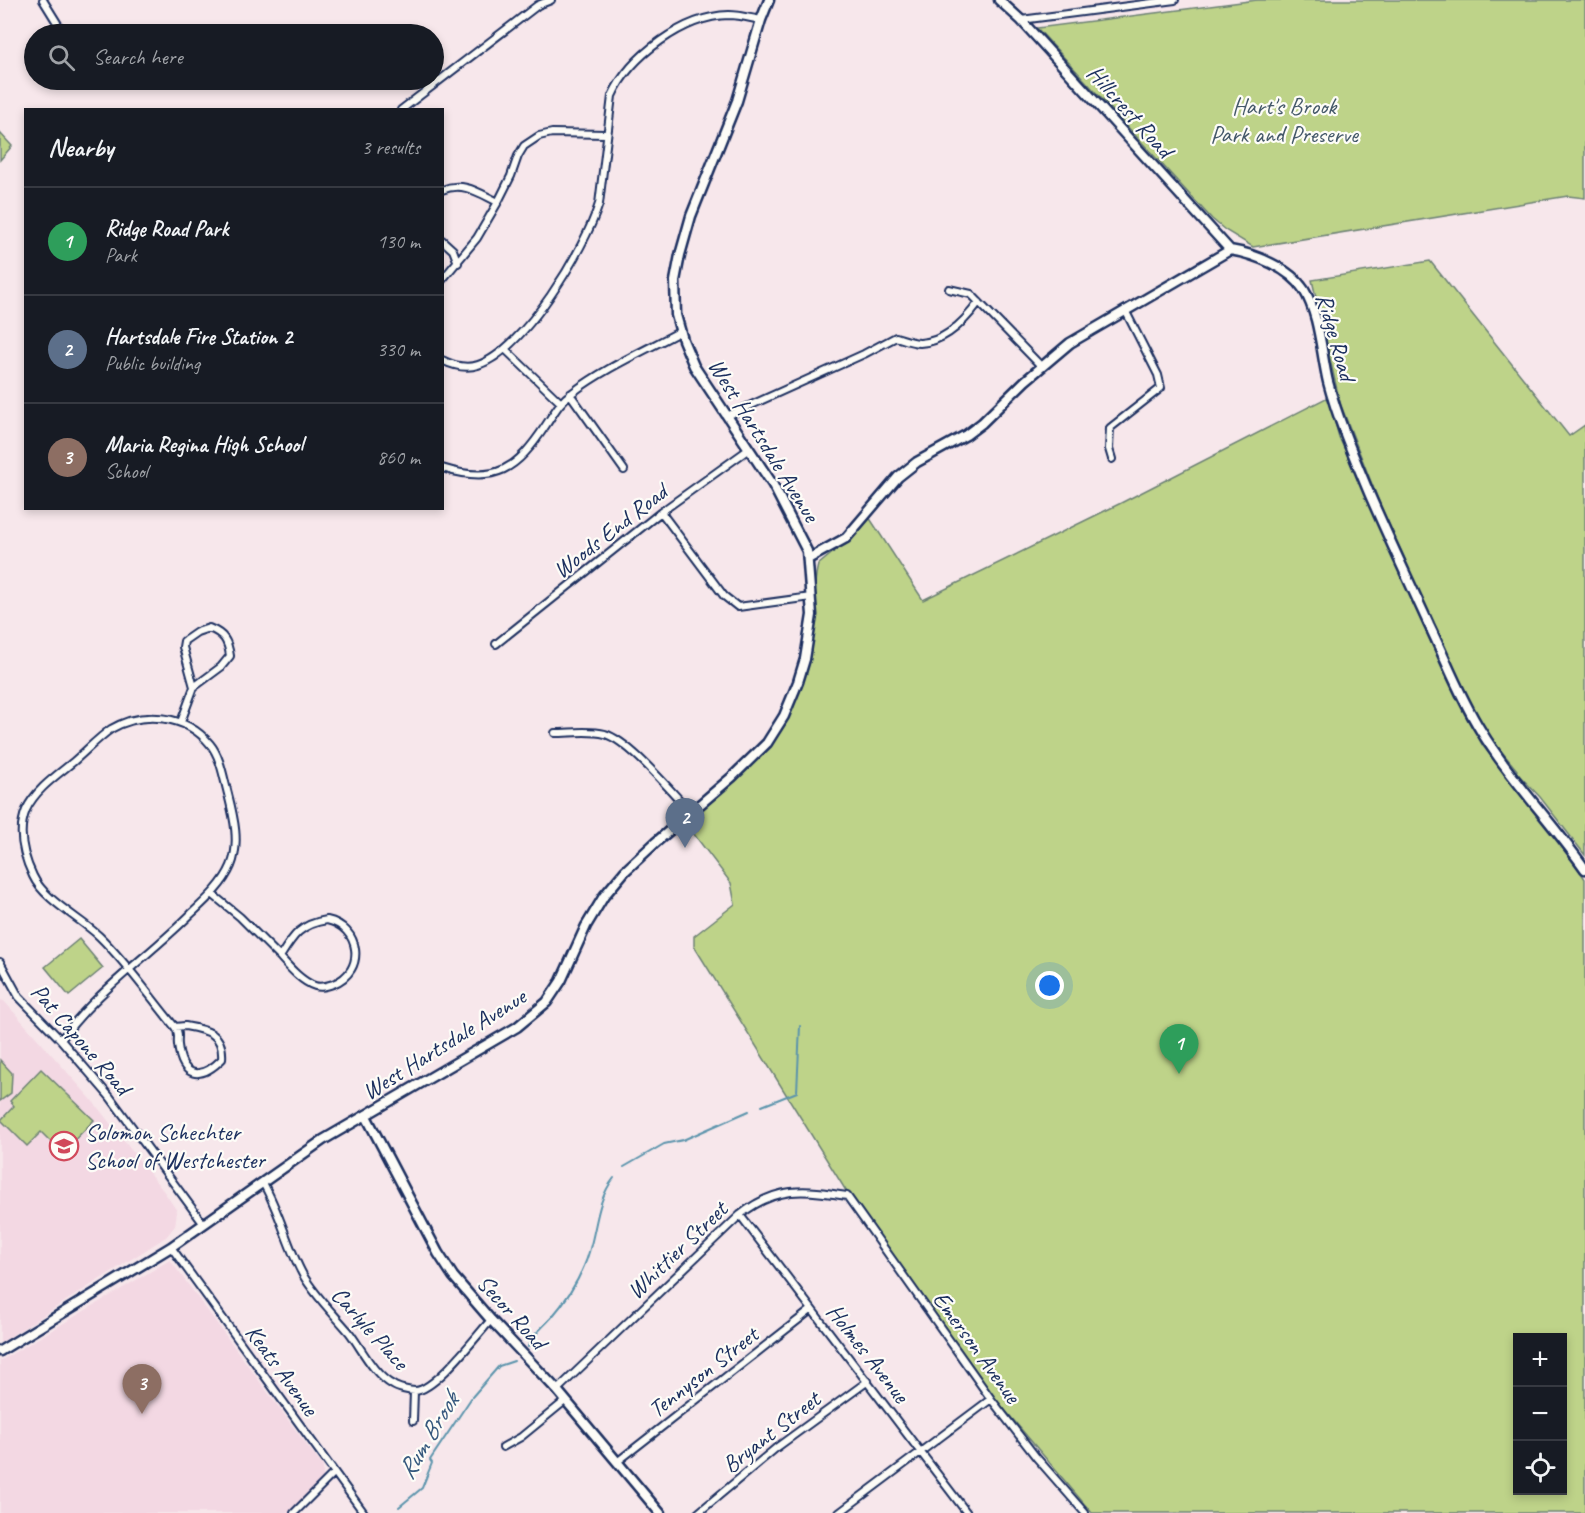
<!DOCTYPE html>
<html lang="en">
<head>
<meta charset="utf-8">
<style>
  body { margin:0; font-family:Caveat,sans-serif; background:#20242c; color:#f1f3f6 }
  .controls { position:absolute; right:18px; bottom:18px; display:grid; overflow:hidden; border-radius:0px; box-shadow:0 3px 9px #0003 }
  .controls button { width:54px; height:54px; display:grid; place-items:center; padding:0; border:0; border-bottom:2px solid #363941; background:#171b24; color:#f1f3f6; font:30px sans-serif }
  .you { position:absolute; left:1050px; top:986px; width:21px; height:21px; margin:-15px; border:4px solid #fff; border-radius:50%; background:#1a73e8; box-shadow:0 0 0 9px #1a73e833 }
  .badge { display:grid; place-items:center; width:39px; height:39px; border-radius:50%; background:#d1495b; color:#fff; font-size:20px; font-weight:700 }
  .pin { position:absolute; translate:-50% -50px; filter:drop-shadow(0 2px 3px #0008) }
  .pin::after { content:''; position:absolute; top:32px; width:21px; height:18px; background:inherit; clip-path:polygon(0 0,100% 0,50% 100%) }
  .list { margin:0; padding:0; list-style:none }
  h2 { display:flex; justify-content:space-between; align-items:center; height:78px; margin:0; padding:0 24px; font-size:26px }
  h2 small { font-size:20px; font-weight:400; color:#9ea1a6 }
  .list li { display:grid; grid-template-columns:39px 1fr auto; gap:18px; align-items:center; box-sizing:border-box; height:108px; padding:0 24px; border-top:2px solid #363941 }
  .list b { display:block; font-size:22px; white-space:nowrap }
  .list p { margin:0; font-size:20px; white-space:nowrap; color:#9ea1a6 }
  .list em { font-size:20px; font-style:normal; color:#9ea1a6 }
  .icon { flex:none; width:33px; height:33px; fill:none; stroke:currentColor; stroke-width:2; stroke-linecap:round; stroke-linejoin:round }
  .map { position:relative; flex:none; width:1585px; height:1513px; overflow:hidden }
  .search { position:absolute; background:#171b24; box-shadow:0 3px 9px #0003; left:24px; top:24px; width:420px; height:66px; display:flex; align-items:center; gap:15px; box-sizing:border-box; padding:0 21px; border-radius:33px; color:#9ea1a6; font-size:22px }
  .panel { position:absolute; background:#171b24; box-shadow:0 3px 9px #0003; left:24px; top:108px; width:420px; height:402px; border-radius:0px }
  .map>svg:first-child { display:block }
</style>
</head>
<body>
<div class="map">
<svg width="1585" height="1513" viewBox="0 0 1585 1513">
  <rect width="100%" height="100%" fill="#f7e7eb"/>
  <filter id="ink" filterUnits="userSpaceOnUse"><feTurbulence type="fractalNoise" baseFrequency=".0167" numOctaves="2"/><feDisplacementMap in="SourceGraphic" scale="12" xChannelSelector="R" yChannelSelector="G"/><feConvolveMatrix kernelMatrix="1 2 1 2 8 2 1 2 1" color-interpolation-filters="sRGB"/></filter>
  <g filter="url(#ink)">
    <path fill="#f3d8e3" d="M0,1000L4,1001L91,1099L165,1193L177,1211L175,1226L166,1237L0,1343Z
      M170,1260L323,1467V1478L289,1513H0V1361Z"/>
    <path fill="#bed389" stroke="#6c8174" stroke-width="1.5" fill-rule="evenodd" d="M1257,0H1585V198L1568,196L1253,247L1225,230L1212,219L1037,28Z
      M0,133L12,146L0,160Z
      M1430,261L1569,436L1585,425V855L1540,797L1516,772L1517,770L1493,741L1478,716L1431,624L1405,559L1381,507L1340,403L1312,280Z
      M1328,397L1339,437L1443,670L1467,718L1483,746L1567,851L1585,879V1513H1092L988,1390L853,1202L694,946V936L735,904L731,883L684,821C743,773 801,727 812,647C816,619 811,591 818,565L842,545L869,517L923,600L1119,504ZM1518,1338H1562V1490H1518Z
      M79,939L103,968L69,996L45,967Z
      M0,1060L12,1073L11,1093L0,1101Z
      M41,1069L94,1120L62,1153L41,1132L27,1146L1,1120L14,1106L10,1101Z"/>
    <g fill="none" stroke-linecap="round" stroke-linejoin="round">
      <path stroke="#5b94ac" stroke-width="2" d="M762,1106L797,1092L800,1026
        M624,1167L664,1144L683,1140L749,1111
        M528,1347C531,1336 543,1327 551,1318C564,1303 576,1285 584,1266C597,1238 594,1203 614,1178
        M399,1507L422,1488L432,1463L430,1460L472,1397L499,1366L514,1361"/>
      <g stroke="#1b2f5e" stroke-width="10">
        <path id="street" d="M43,0L64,34
          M1021,20L1175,0
          M401,110L538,5L551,0
          M442,190C463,181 479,193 498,202
          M442,240L453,250L458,263
          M442,280L477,238L498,202L511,176L518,156L524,146L539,136L552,133L606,134
          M949,289L971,294L1042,367
          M505,349L561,403
          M442,360C454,366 466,369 478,365C524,350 585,249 599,204L612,96C630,56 684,16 729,15C739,15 750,18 761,20
          M570,394L624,470
          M727,416L864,354L896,337C903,339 913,343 920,343C945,342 965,321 979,302
          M1112,459L1109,449L1110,428L1161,388L1158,375L1125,310
          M442,468C496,485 517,469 546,425C554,413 560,401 572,393C605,368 644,351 681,331
          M661,512L724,596L738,607L811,597
          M209,628C224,634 228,641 230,656L221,667L194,687L183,647L184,641L197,632Z
          M496,644L661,512L749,449
          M181,722L194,687
          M555,733C571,733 590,730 605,734C631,742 671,792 691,812
          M212,894L240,917L280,957
          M327,920C360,927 367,971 333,984C327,986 321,988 315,986C302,982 289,967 280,957C293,936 300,924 327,920Z
          M0,962L19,997L61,1040L110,1097L203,1223
          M185,1026C207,1030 224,1033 222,1059C200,1081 182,1078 178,1045C177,1037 180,1033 175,1027Z
          M61,1040C96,991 149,956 191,914C206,900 223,885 231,866C241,842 233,814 227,790C223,775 220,756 210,744C186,715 143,710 111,729C98,738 86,751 73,762C57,775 35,790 26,810C17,832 23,855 33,876C44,900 80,918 99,936C127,963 150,997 175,1027
          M263,1183C280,1212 287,1246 303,1275C316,1297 333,1313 349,1332C362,1349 373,1374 393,1385C397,1388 409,1391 415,1391C436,1390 476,1336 491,1320
          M740,1215L967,1513
          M171,1247L364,1513
          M557,1390L740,1215C776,1186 804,1189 847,1196L991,1399L1036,1457L1085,1513
          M413,1421L414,1391
          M503,1447L521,1437L565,1401
          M617,1462L811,1310
          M294,1513L334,1473
          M698,1513L776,1448L868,1381
          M839,1513L991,1399"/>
      </g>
      <g stroke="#1b2f5e" stroke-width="13">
        <path id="secondary" d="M999,0L1021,20L1230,250
          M808,559L846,538L898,477L917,462L966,435L982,423L1025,381L1070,343L1230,250C1255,254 1290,268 1304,290C1320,316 1321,353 1328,382C1338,420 1354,457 1369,493C1388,537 1409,581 1429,625C1446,660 1460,698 1481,731C1511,780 1552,822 1585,869
          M366,1116L438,1253L453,1276L491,1320L557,1390L660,1513
          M0,1351L171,1247L323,1140L517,1027L547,1002L561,981L586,926L604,896L625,871L655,843L732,777L767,743L784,716L798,682L805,659L812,615L807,551L773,485L694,366L683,340L676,315L675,281L680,255L691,216L737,101L761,20L769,0"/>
      </g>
      <use href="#street" stroke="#fdfcf7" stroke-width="6"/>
      <use href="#secondary" stroke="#fdfcf7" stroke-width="8"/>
    </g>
  </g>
  <defs>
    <g id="school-ring" transform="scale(1.5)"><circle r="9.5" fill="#fdfcf7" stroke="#d1495b" stroke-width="1.5"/><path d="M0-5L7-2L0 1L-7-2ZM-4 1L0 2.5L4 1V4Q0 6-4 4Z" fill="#d1495b"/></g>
  </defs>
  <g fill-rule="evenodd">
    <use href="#school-ring" x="64" y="1146"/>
  </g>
  <g text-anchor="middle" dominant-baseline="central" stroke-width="4.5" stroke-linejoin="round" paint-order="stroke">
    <g font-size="24" fill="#445869" stroke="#fdfcf7">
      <text x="1284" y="106">Hart's Brook<tspan x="1284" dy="28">Park and Preserve</tspan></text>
    </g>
    <g font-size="24" fill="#1b2f5e" stroke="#fdfcf7">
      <text transform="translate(1130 111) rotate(48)">Hillcrest Road</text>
      <text transform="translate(1336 337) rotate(74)">Ridge Road</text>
      <text transform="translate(764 440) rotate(58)">West Hartsdale Avenue</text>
      <text transform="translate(610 531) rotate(-38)">Woods End Road</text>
      <text transform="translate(81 1039) rotate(49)">Pat Capone Road</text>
      <text transform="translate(444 1044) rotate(-32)">West Hartsdale Avenue</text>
      <text transform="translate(677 1250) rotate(-44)">Whittier Street</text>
      <text transform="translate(512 1312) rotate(48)">Secor Road</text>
      <text transform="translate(370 1328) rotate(48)">Carlyle Place</text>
      <text transform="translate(977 1347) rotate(54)">Emerson Avenue</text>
      <text transform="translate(868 1353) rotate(52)">Holmes Avenue</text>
      <text transform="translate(282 1370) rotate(54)">Keats Avenue</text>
      <text transform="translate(703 1372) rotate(-38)">Tennyson Street</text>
      <text transform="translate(771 1432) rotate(-38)">Bryant Street</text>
    </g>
    <g font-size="24" fill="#1b2f5e" stroke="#fdfcf7" text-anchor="start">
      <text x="85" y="1132">Solomon Schechter<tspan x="85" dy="28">School of Westchester</tspan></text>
    </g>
    <g font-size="26" font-style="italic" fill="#36597e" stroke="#fdfcf7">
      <text transform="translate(428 1436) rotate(-59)">Rum Brook</text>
    </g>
  </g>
</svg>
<div class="controls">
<button>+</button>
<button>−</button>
<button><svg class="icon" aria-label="locate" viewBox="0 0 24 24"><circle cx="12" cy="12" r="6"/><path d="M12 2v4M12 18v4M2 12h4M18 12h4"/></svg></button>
</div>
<div class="you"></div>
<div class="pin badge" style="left:1179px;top:1074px;background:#2e9e5b">1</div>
<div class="pin badge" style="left:685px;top:848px;background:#5c6f8a">2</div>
<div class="pin badge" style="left:142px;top:1414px;background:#8d6e63">3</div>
<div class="search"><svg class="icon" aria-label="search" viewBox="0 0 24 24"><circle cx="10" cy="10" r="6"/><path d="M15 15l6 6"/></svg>Search here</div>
<section class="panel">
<h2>Nearby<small>3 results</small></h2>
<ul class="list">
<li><span class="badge" style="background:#2e9e5b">1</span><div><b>Ridge Road Park</b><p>Park</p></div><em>130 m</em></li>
<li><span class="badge" style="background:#5c6f8a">2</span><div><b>Hartsdale Fire Station 2</b><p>Public building</p></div><em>330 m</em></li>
<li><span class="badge" style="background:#8d6e63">3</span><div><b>Maria Regina High School</b><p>School</p></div><em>860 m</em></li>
</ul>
</section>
</div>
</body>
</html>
